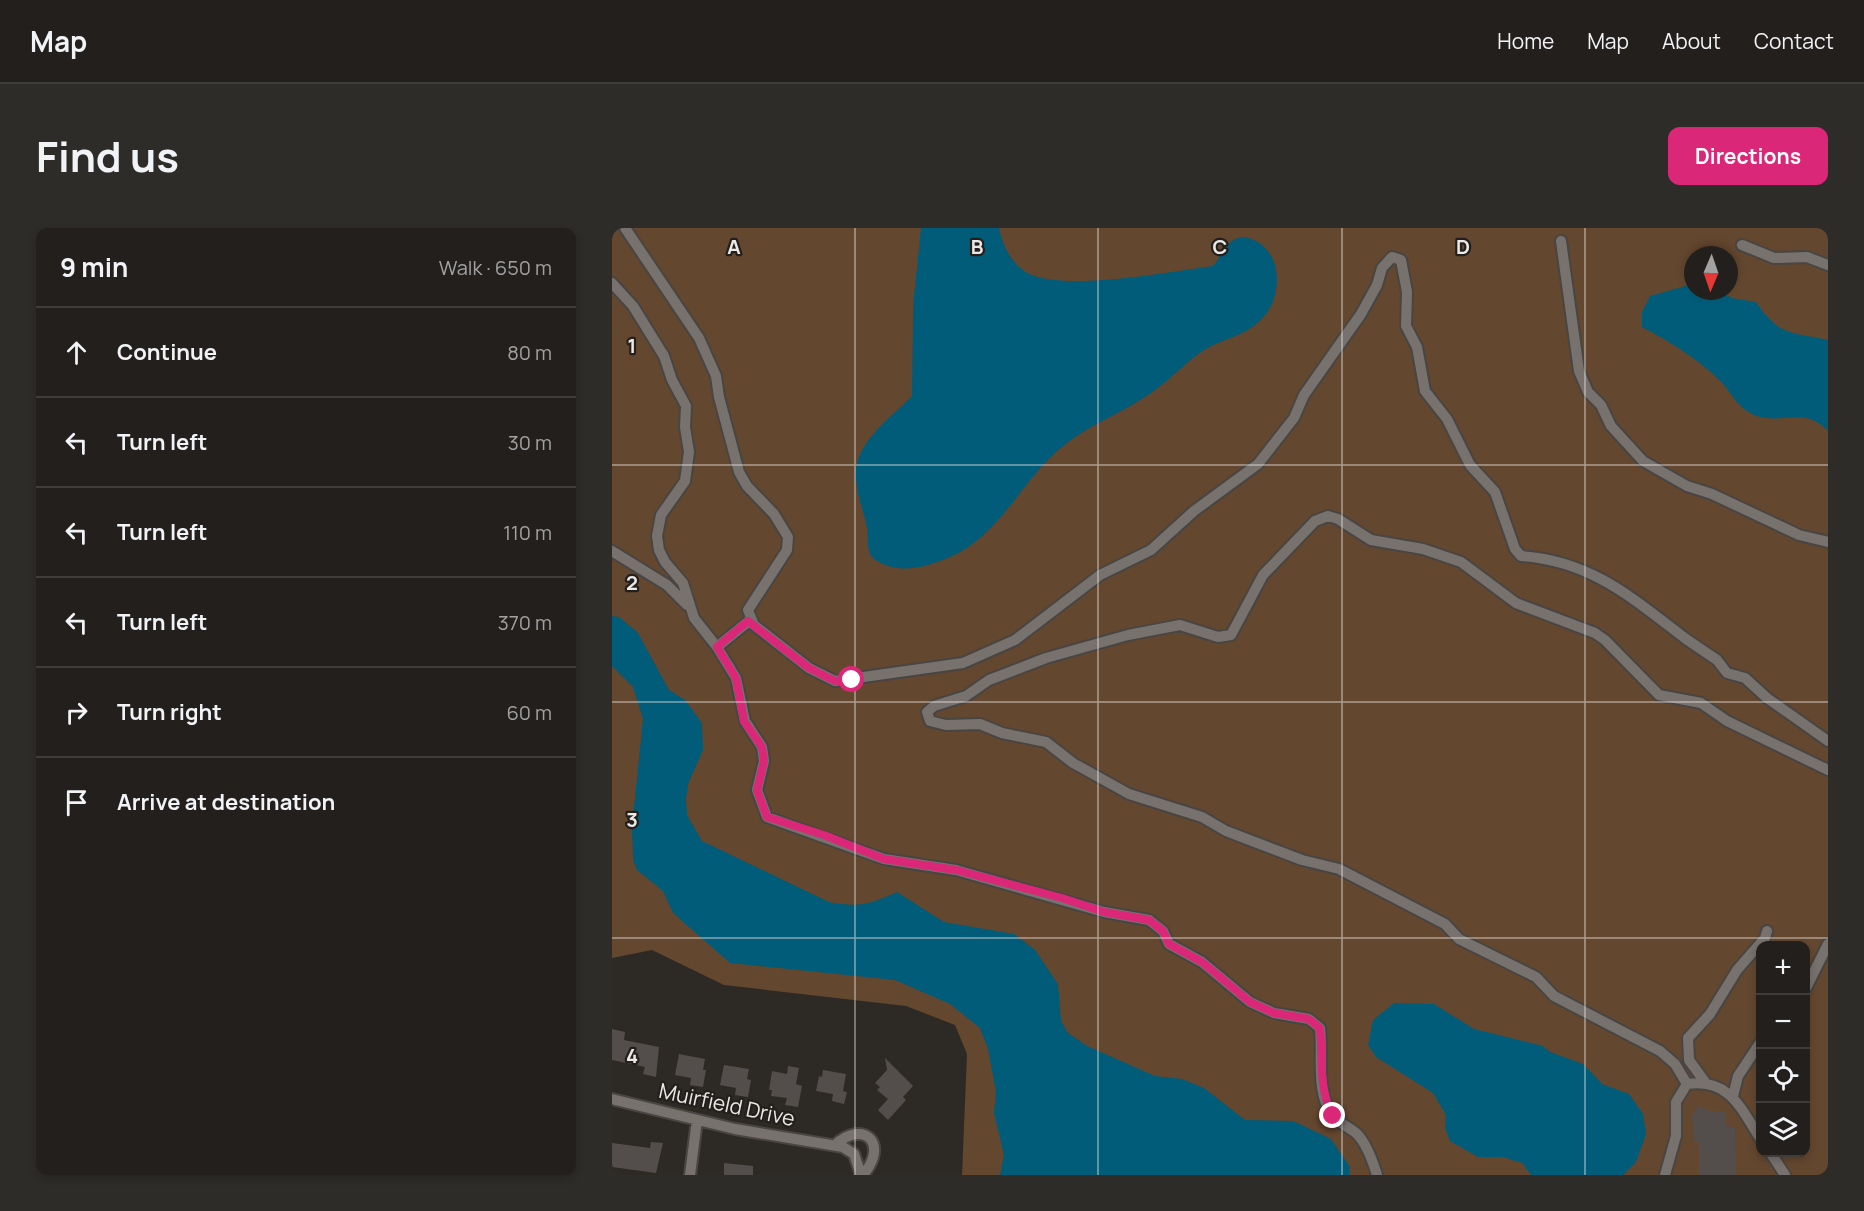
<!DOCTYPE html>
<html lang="en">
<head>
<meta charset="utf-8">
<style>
  body { margin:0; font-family:Manrope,sans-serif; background:#2e2c29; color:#f1f3f6 }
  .controls { position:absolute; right:18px; bottom:18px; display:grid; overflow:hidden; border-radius:12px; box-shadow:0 3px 9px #0003 }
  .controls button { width:54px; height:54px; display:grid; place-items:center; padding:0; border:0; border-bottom:2px solid #3f3d3b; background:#221f1c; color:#f1f3f6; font:30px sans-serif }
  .compass { position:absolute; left:1072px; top:18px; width:54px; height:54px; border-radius:50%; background:#221f1c; box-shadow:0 3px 9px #0003; rotate:182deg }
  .stop { position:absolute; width:18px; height:18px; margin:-14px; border:4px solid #db2777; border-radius:50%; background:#fff }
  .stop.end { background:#db2777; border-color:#fff; box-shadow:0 2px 6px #0008 }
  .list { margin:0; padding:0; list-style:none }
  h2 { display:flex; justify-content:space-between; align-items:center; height:78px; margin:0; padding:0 24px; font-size:26px }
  h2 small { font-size:20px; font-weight:400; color:#a2a2a3 }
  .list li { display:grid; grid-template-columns:39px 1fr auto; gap:18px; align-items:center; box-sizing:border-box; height:90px; padding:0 24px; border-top:2px solid #3f3d3b }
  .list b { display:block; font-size:22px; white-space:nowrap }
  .list em { font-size:20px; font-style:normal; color:#a2a2a3 }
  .icon { flex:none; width:33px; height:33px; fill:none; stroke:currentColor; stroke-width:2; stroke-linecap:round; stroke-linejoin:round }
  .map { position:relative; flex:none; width:1216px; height:947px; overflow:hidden; border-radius:12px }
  header { display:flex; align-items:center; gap:36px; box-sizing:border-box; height:84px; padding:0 30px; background:#221f1c; border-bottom:2px solid #3f3d3b }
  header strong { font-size:28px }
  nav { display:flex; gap:33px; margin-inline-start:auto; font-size:21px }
  .intro { display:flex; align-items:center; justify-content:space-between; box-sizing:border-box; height:144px; padding:0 36px }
  h1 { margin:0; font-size:42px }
  .button { padding:15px 27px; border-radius:12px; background:#db2777; color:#fff; font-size:21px; font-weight:700 }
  main { display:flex; gap:36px; padding:0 36px }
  aside { flex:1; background:#221f1c; border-radius:12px; box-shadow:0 3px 9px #0003 }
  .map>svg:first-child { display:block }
</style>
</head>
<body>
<header>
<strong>Map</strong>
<nav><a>Home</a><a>Map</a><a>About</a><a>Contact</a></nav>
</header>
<div class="intro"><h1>Find us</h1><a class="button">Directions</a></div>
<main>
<aside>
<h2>9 min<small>Walk · 650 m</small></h2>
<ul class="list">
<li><svg class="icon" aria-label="ahead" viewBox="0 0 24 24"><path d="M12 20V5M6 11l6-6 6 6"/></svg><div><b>Continue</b></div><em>80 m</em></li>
<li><svg class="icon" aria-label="left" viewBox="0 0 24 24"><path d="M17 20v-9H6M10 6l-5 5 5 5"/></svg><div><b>Turn left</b></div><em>30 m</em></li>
<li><svg class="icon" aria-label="left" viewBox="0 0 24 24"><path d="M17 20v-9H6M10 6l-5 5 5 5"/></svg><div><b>Turn left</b></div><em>110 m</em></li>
<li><svg class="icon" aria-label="left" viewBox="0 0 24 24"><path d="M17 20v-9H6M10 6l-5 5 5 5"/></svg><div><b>Turn left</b></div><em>370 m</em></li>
<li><svg class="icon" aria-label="right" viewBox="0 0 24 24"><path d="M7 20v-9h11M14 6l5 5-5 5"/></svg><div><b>Turn right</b></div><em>60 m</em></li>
<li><svg class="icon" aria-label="arrive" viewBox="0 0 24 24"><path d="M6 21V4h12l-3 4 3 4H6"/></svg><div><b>Arrive at destination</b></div></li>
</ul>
</aside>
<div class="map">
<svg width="1216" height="947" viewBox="0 0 1216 947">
  <rect width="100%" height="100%" fill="#2d2925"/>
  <path fill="#64472f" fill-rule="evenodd" d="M0,0H1216V947H350L355,826L343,797L294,778L112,757L40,722L0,730ZM1081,27H1117V63H1081ZM1148,718H1194V924H1148Z"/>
  <path fill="#005c79" d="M309,0H387C390,16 398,33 412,43C445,66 561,43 601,38C607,31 613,18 620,13C633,3 651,15 658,26C669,43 666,70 654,86C637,108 614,109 592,122C575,133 560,150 543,162C514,184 479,195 450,219C410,251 388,308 338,329C314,339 289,347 265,333C253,326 257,311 255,300C252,284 245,268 244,251C240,216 278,191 300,168L301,78Z
    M1081,56V63H1107L1120,70L1144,74C1167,108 1178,104 1216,112V203C1191,177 1171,198 1142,187C1126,180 1121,167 1110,155C1088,132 1057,113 1030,99V84L1038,68Z
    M0,388L7,389L26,405L57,462L73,472L90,495L91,522L76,556L74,571L75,587L90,613L217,674C247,680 258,676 285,664L332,694L402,706L423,722L446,756L449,793L456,805L475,818L543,848L570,851L592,860L633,892L681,893L719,911L738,939L737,947H388L392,927L382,885L384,864L376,821L368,800L338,776L283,752L118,735L61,685L51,663L25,642L21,632L20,599L31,491L21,459L0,438Z
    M782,775L822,776L862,801L931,818L938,824L971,836L990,856L1017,866L1031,886L1034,906L1024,934L1011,947H919L910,935L891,929H866L838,913L833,900L834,887L821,865L764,829L756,817L761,792Z"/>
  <path fill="#534e4b" d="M0,801L13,804L12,812L47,819L44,849L31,846L33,839L0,832Z
    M67,826L93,831L91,842H94L91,859L78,857L79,850L63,847Z
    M273,830L301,858L291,869L294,872L276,892L266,882L276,871L265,862L268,859L263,855L275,842Z
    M112,837L137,841L135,851L139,852L136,869L123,867L124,860L108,857Z
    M176,838L187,840L184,856L190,858L186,879L173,877L175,870L159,868L160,862H157L160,843L175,846Z
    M211,842L234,846L231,863L235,864L232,876L220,873L221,866L204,863L207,848L210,849Z
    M1086,878L1098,883H1114V897L1123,900L1124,947H1087V914H1082V896L1079,890Z
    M39,914L51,915L44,945L0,939V915L38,920Z
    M112,935L141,938V947H112Z"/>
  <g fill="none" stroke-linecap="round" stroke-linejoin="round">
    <g stroke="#484542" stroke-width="14">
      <path id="minor" d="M13,0L87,110L104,148L107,169L127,244L135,258L162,286L176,309L175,322L136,382L142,397
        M949,13L967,143L976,164L989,177L999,198L1031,233L1075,258L1100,266L1187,307L1216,314
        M1130,17L1162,30L1195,29L1216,37
        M0,55L21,78L52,128L60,152L74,178L73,199L77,224L73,253L49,287L45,308L47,322L53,334L71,355L82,390L105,419L137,393L197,440L223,453L351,435L403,412L488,347L539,322L582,283L646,236L682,190L692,167L749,86L765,57L770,40L780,29L789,32L795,64L794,98L805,119L813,163L835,191L858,237L883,264L903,321L909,328C980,333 1020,370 1074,411L1105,432L1115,445L1133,450L1155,470L1216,513
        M0,323L55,357L75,377
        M105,419L124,450L133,493L150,519L152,533L145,562L155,589L272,631L344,642L492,684L537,692L551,703L557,716L590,734L638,774L662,785L697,791L708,800C711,827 703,865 721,888C727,895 737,899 744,905C754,914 761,934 765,947
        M1194,760L1216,716
        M1126,848L1121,868L1126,848L1148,815
        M1093,854L1077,832L1076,810L1098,786L1125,742L1153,710L1155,703
        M1075,856L1063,836L1048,823L942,768L924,749L847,711L833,696L727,641L690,632L614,603L590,589L517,566L461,535L434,514L390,505L368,496L334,497L318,493L315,484L322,478L354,468L377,452L434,430L516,407L568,397L606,409L619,407L651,347L703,293L716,288L726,291L759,312L811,321L849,334L904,375L983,405L993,412L1047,467L1089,475L1115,493L1216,542
        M0,871L123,901L231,919L242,926L249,947
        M223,917C251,891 278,915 251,947
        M1158,924L1173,947
        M78,947L85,892
        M1053,947L1064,908V874L1075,856C1117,850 1128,879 1148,910"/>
    </g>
    <use href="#minor" stroke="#77726e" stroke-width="10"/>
  </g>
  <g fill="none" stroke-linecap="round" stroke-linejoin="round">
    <path stroke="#db2777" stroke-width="8" d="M240,452L223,453L197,440L136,393L105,419L124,450L132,493L150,519L152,533L145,562L155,589L212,607L272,631L344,642L450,670L492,684L537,692L551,703L557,716L590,734L638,774L662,785L697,791L708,800C711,831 706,860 721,888"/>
  </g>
  <path fill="none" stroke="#ebe8e6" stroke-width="1.5" stroke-opacity="0.55" d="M243,0V947M486,0V947M730,0V947M973,0V947M0,237H1216M0,474H1216M0,710H1216"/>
  <g text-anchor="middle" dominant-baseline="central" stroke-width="4.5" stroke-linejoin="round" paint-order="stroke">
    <g font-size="21" fill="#ebe8e6" stroke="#231f1c">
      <text transform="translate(115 876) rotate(12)">Muirfield Drive</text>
    </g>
  </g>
  <g font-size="20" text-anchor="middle" font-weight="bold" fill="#ebe8e6" stroke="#231f1c" stroke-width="4.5" stroke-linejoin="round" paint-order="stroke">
    <text x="122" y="26">A</text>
    <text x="365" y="26">B</text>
    <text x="608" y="26">C</text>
    <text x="851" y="26">D</text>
    <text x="20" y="125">1</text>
    <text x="20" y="362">2</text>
    <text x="20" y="599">3</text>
    <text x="20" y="835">4</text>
  </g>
</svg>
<div class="controls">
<button>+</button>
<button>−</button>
<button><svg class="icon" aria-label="locate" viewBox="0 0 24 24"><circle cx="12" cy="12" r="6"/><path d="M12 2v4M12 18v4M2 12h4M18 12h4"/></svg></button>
<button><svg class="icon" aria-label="layers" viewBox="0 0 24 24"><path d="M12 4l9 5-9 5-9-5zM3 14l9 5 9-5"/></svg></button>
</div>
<svg class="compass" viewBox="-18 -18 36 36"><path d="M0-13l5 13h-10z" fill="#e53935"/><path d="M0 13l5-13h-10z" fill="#a2a2a3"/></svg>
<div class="stop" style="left:240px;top:452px"></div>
<div class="stop end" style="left:721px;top:888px"></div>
</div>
</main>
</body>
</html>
